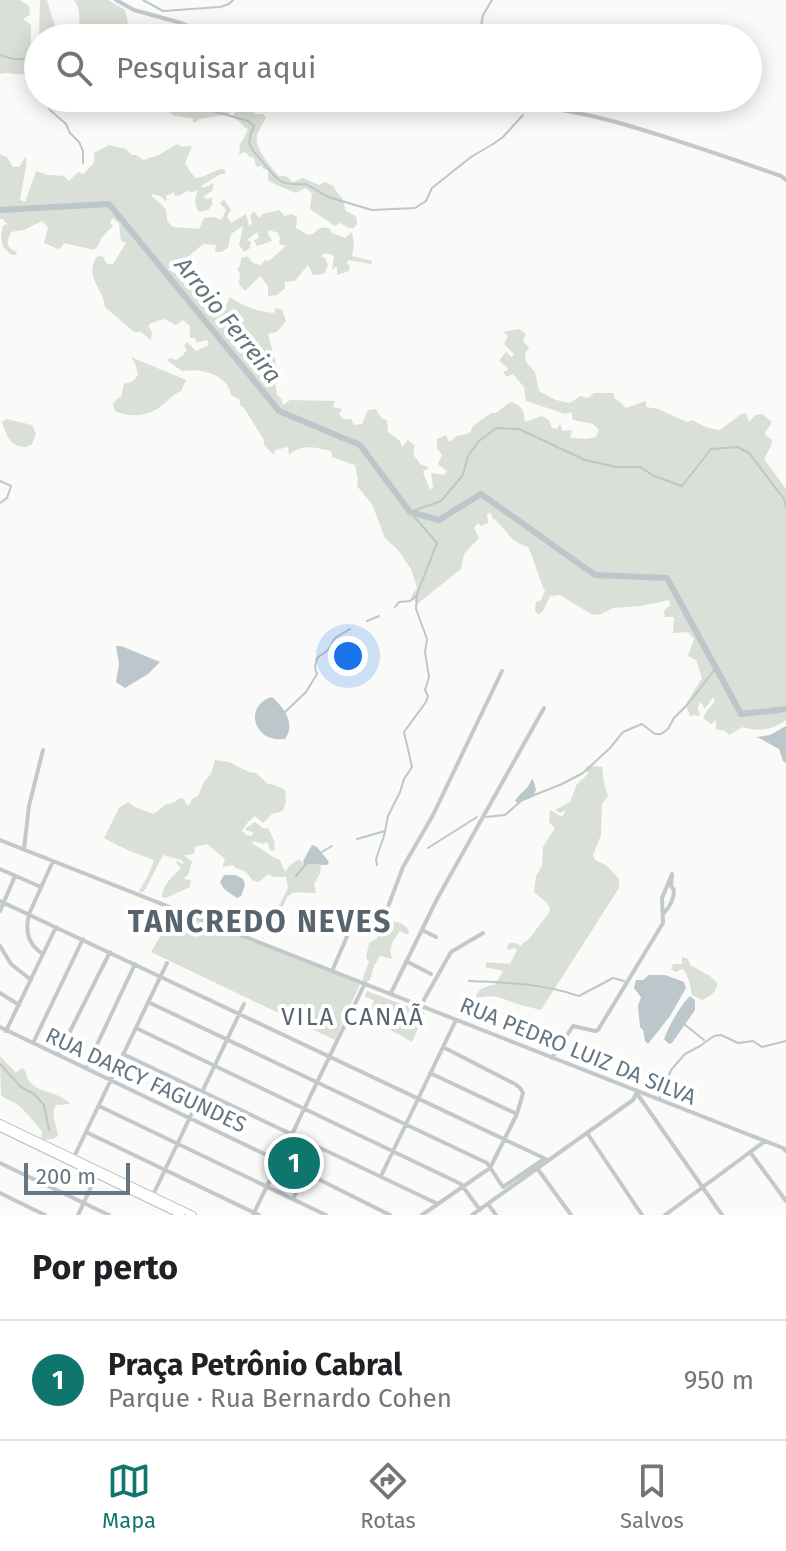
<!DOCTYPE html>
<html lang="pt">
<head>
<meta charset="utf-8">
<style>
  body { margin:0; font-family:"Fira Sans",sans-serif; background:#f6f6f6; color:#202124 }
  .scale { position:absolute; left:24px; bottom:20px; width:106px; box-sizing:border-box; padding-left:8px; border:4px solid #657683; border-top:0; font-size:22px; line-height:28px; white-space:nowrap; color:#657683; -webkit-text-stroke:6px #fff; paint-order:stroke }
  .you { position:absolute; left:348px; top:656px; width:28px; height:28px; margin:-20px; border:6px solid #fff; border-radius:50%; background:#1a73e8; box-shadow:0 0 0 12px #1a73e833 }
  .badge { display:grid; place-items:center; width:52px; height:52px; border-radius:50%; background:#0f766e; color:#fff; font-size:26px; font-weight:700 }
  .pin { position:absolute; translate:-50% -50%; border:4px solid #fff; box-shadow:0 2px 8px #0006 }
  .list { margin:0; padding:0; list-style:none }
  h2 { display:flex; justify-content:space-between; align-items:center; height:104px; margin:0; padding:0 32px; font-size:34px }
  h2 small { font-size:26px; font-weight:400; color:#757577 }
  .list li { display:grid; grid-template-columns:52px 1fr auto; gap:24px; align-items:center; box-sizing:border-box; height:120px; padding:0 32px; border-top:2px solid #e0e0e0 }
  .list b { display:block; font-size:30px; white-space:nowrap }
  .list p { margin:0; font-size:26px; white-space:nowrap; color:#757577 }
  .list em { font-size:26px; font-style:normal; color:#757577 }
  .icon { flex:none; width:44px; height:44px; fill:none; stroke:currentColor; stroke-width:2; stroke-linecap:round; stroke-linejoin:round }
  .map { position:relative; flex:none; width:786px; height:1215px; overflow:hidden }
  .search { position:absolute; background:#fff; box-shadow:0 4px 20px #0003; left:24px; right:24px; top:24px; height:88px; display:flex; align-items:center; gap:20px; box-sizing:border-box; padding:0 28px; border-radius:44px; color:#757577; font-size:30px }
  .sheet { height:224px; background:#fff }
  nav { display:flex; justify-content:space-around; align-items:center; box-sizing:border-box; height:112px; border-top:2px solid #e0e0e0; background:#fff; font-size:22px; color:#757577 }
  nav a { display:grid; justify-items:center; gap:4px }
  nav .on { color:#0f766e }
  .map>svg:first-child { display:block }
</style>
</head>
<body>
<div class="map">
<svg width="786" height="1215" viewBox="0 0 786 1215">
  <rect width="100%" height="100%" fill="#fafaf8"/>
  <path fill="#dadfd7" d="M0,0H20L29,6L30,15L23,19L31,25L30,72L27,76L23,74C15,76 8,71 0,74Z
    M40,0H47C50,12 54,24 59,35L69,38H39Z
    M74,0H108L125,10L130,32L127,38H83C75,24 84,14 74,0Z
    M142,98H222L223,102H228L225,108L230,112V114L199,119L195,123L193,122L192,118L175,116L148,99Z
    M249,109L256,114H263L266,117C264,122 259,129 257,135C254,149 271,166 279,176H286L293,182L303,178L319,185L325,182L333,186L338,194L342,197L346,211L356,216L357,223L354,228H349L340,223L334,226C327,219 318,215 310,209L312,194L309,190L305,188L296,193L268,181V170L263,169L262,165L258,167L256,166L254,158L250,157L245,152L239,154L240,145L238,144L242,142L248,129L245,128L242,124L233,116L235,112Z
    M177,144L182,147L192,146L185,163L191,173L196,178C207,177 214,169 224,169L226,174H221L201,186L203,188L214,183L212,191L204,196L205,199L212,198V205L208,210L199,212C193,203 195,199 198,190L191,192L187,191L178,196L174,195V192L166,196L167,200L165,201L162,197L153,194L151,195L166,209L167,221L173,227L199,229L204,218L214,217L221,220L226,210L220,203L224,199L231,210L227,217L231,223L246,214L249,226L252,223L250,216L254,211L259,218L263,214L279,210L285,216L291,214L297,217L296,228L308,235L313,234C319,228 322,226 330,229L332,233L345,238L352,232L354,245L352,256L372,261L371,264L348,260L347,264L350,265L349,271L337,275V266L332,270L334,256L326,253L321,256L325,258L328,265L324,274L313,275L308,265L295,281L285,282V288L277,295L268,296V286L260,276L245,291L239,284L240,273L237,269L240,266L241,258L247,256L253,263L261,265L265,260L269,261L286,246L279,244L280,239L278,233L269,230L268,234L272,241L257,246L254,240L259,238L257,232L247,240L251,242L250,248L244,252L239,245L243,226L231,234L228,248L221,252H215L216,245L203,244L189,256L168,269L174,273L189,272L206,290L217,296L215,306L223,310L230,297C242,306 259,312 274,313L276,308L282,310L286,321L277,332L268,334L278,371L275,383L277,395L281,398L283,405L290,400L335,401L333,407L342,409L339,414L343,419H351L354,425L362,424L368,410L376,409L381,418L387,420L388,432L400,441L402,447L408,440L415,446L413,454L421,465L429,467L423,472L430,490L433,487L431,473L444,475L447,471L438,464L442,455L437,448V439L446,435L449,442L457,436L470,433L473,426L491,413H496L510,402C522,405 524,410 525,422L542,416L549,420L552,428L557,429L560,424L563,431L572,430L570,438L587,439L596,437L599,430L593,424L573,420L571,412L565,414L526,401L524,387L513,374L506,377L503,371H507L508,368L499,361L506,352L512,357L514,354L504,344L508,336L503,332L519,329L526,334L523,341L529,348L525,354L526,362L535,372L539,391L556,400L570,403L580,396L588,398L594,393H613L615,399L619,401L626,408L646,401V407L658,409L687,422L693,420C702,426 709,429 720,430L741,414L746,413L749,422L755,415L762,414L772,422L765,433L766,436L772,440L771,446L764,459L786,489V720C772,730 760,732 743,727L729,735L725,731L716,729V720L711,724L703,718L706,712L715,701L713,697L705,709L700,701L698,709L700,716L693,715L690,717L686,704L702,678L696,660L688,656L694,639L688,632L673,633L674,617H665L664,611L670,605L669,600L641,606L613,608L601,614L593,615L560,595L550,596L543,611L538,615L535,610L536,602L541,600L545,591C538,577 535,561 528,547C510,541 510,535 499,524C490,513 497,526 490,512L487,515L488,523L481,526L478,523L474,528L479,538L464,554L461,569L417,604L411,597L417,588L411,569L398,550L385,538L372,504L357,486L358,479L355,465L332,457L331,451C315,448 302,443 289,455L288,447L275,450L274,455L264,445V440L244,408L240,405V400L231,395C228,375 202,368 182,371L168,361L169,358L176,360L182,356L187,350L184,346L187,342L196,351L209,345L207,340L196,343L195,338H190V326L183,320L176,325L164,319L151,323L148,326L152,332L151,340L141,332H134L105,307C103,286 85,281 96,257L102,256L107,264H113L126,243L121,241L119,223L112,218L110,223L113,226L101,238L98,246L94,250L64,243L61,248L58,249L44,243L48,227L42,221L24,230L11,232C6,242 6,248 17,252L16,255H12L3,247L1,235L3,226L7,224L3,219H0V154L7,157L13,167H19L26,156V166L20,200L25,202L36,171L48,175L64,176L69,181L78,172L83,174L94,163V153L109,145L126,149L132,155H136L143,160L159,155Z
    M131,357L186,380L181,391C172,395 168,401 160,407C148,416 129,418 115,411L113,404L117,399L121,397L124,384L133,381L138,375L136,366Z
    M6,419L32,425L36,434L32,444L26,447C10,447 7,436 2,422Z
    M215,760L229,762L249,772L256,773L268,784L275,785L285,790L286,801L283,811L272,814L263,823L255,816L248,822L242,831L247,835L252,836L253,832L245,830L246,828L255,822L264,829L268,828C271,835 278,844 273,851L270,850L267,842L263,844L253,841L252,844C265,849 266,855 280,860L285,872L290,865L297,860H300L304,864L321,865L320,873L314,884L316,893C307,893 301,892 292,893L290,896L288,895L275,925L269,931H267V929L288,888L286,877H274L268,874L259,882L253,881L246,872L236,868L233,865L222,867L225,859L207,844L195,847L194,854L184,855L192,862L188,875L183,879L191,880L190,887L166,898L162,897C162,885 173,876 181,868L176,862L177,861L182,864L184,863L181,860L163,855L146,888L142,893L139,891L149,874L154,860C136,854 120,847 104,838L119,808L128,802L135,807L154,814L165,805L175,802L180,798L184,799L187,805H189L192,799L198,796L204,782L211,774Z
    M594,766L602,767L604,783L608,796L602,804L601,835L593,855L595,860L606,865L619,879V888L541,1010C534,1008 527,1007 521,1005C501,999 497,993 476,998C477,988 486,986 495,985L503,971L485,967L487,962L510,964L517,950L515,948L508,950L507,947L510,943H516L521,946L524,942L528,940L549,913L550,908L547,903L534,892L536,876L542,866L543,847L555,828L549,822L550,810L562,817L566,810L560,813L555,810L570,802L577,784L588,774L586,767Z
    M175,911L360,984L335,1040L151,952Z
    M389,922C399,922 403,922 409,931L408,934H406L400,931L393,941L390,950L392,959L380,956L374,966L370,980L367,982L362,980L369,962L366,958L369,943L376,939L386,923Z
    M682,957L688,959L690,965L710,976L717,983C718,991 709,997 702,1000L692,995L689,980L684,970L680,969L677,972L671,970L673,964H682Z
    M367,991L425,1013L412,1042L384,1026L383,1021L373,1015L375,1011L371,1009L374,1001L365,996Z
    M0,1056L16,1073L22,1068L26,1072C28,1095 59,1089 70,1104L56,1105C50,1115 57,1125 58,1136L53,1139L44,1140L41,1138L42,1131C34,1123 27,1112 18,1105C13,1101 6,1100 1,1095Z
    M292,1140L313,1151L297,1185L275,1174Z"/>
  <path fill="#bbc7cb" d="M116,646H121L160,662L148,674L125,688L116,682L119,664Z
    M272,697C284,708 296,723 285,739C281,739 276,740 271,738C250,731 249,703 272,697Z
    M786,726V763L783,761L779,749L757,737L770,735Z
    M533,779L536,790L533,797L518,803L515,801C519,793 530,788 531,780Z
    M312,845L317,847L329,862L327,865L304,864L303,861Z
    M224,875H235L243,879L245,885L241,896L237,898L224,889L220,882Z
    M649,975H665L684,982L686,988L670,1016L648,1044L645,1041L643,1030L640,1027L638,1006L641,997L634,988L636,980H643Z
    M690,996L695,1000V1010L672,1043L669,1044L664,1039C670,1024 679,1007 690,996Z"/>
  <g fill="none" stroke-linecap="round" stroke-linejoin="round">
    <path stroke="#bbc7cb" stroke-width="2" d="M143,0L163,11L220,7L229,4L233,0
      M479,38L483,15L492,0
      M0,55L13,59H38
      M29,62L32,70L35,72L38,77
      M46,98L50,110L66,124L70,133L79,142L83,151V163
      M179,98L206,109L248,121L254,126C245,146 250,147 262,161C278,181 279,186 306,184L328,197L372,210L415,208L426,201L432,188L471,157L493,144L503,137L523,115
      M0,481L11,486L7,498L0,503
      M395,607L399,602L410,601L416,596
      M367,621L379,616
      M284,713L306,692L317,674L315,667L317,658L328,650L335,638L350,629
      M532,796L562,784L583,773L610,748L623,732L642,724L655,734H661L668,729L674,718L687,705L716,668
      M486,817L505,815L520,802
      M357,839L385,831
      M428,848L477,817
      M320,853L332,846
      M377,865L376,859L384,836L388,816L400,792L404,779L412,767L404,732L426,702L428,696L425,690L429,677L425,652L427,639L416,609L417,594L437,543L410,512L441,501L463,475L468,456L479,441L496,428L519,429L585,460L616,467H640L654,476L682,486L711,449L738,447L749,453L784,499L786,507
      M296,876L306,864
      M469,981C510,983 540,983 579,996L613,978L624,981
      M684,1024L704,1040
      M0,1064L21,1087L34,1094L44,1105L49,1130
      M660,1097L671,1070L685,1054L700,1046L714,1036L721,1035L738,1043L753,1041L762,1047L786,1041"/>
    <path stroke="#bbc7cb" stroke-width="6" d="M0,210L109,204L279,411L360,445L410,512L439,520L481,494L595,575L667,578L741,714L786,709"/>
    <g stroke="#b5babe" stroke-width="8">
      <path id="major" d="M0,1123L193,1215
        M0,1128L181,1215"/>
    </g>
    <path stroke="#c3c8cc" stroke-width="4" d="M116,0L134,10L181,23L219,38
      M457,98C510,101 565,108 616,122C672,138 727,157 781,176L786,180
      M0,840C261,943 521,1046 783,1148L786,1151
      M24,849L29,806L43,750
      M0,869L41,887
      M0,901L548,1160
      M0,911L15,876
      M663,914C670,907 674,899 674,890L671,886L672,876
      M422,930L436,937
      M0,946L11,964L31,980
      M43,954C28,945 25,930 29,914L53,861
      M406,961L431,974
      M332,971L352,925L359,915L379,921L383,920L403,867L433,815L502,671
      M0,993L19,1005
      M391,993L437,899L544,708
      M148,1002L487,1163L503,1187L544,1159
      M421,1005L451,952L483,933
      M0,1027L279,1161
      M136,1028L461,1184L480,1210
      M6,1031L56,927
      M33,1043L83,939
      M123,1054L438,1204
      M58,1055L110,952
      M552,1058L573,1026L595,1031L598,1030L663,923L662,898L672,874
      M86,1068L135,964
      M430,1073L517,1114
      M638,1095L722,1215
      M99,1106L326,1215
      M86,1132L259,1215
      M587,1133L642,1215
      M750,1152L786,1201
      M73,1159L167,963
      M0,1163L109,1215
      M537,1168L571,1215
      M306,1173L390,1215
      M381,1176L456,1020
      M0,1193L45,1215
      M152,1197L244,1004
      M293,1199L318,1147
      M488,1204L496,1215
      M78,1215L98,1172
      M253,1215L365,983
      M422,1215L490,1168L517,1114L523,1093L520,1088L515,1084L443,1047
      M472,1215L633,1100L637,1092
      M665,1215L765,1141"/>
    <use href="#major" stroke="#fff" stroke-width="6"/>
  </g>
  <g text-anchor="middle" dominant-baseline="central" stroke-width="8" stroke-linejoin="round" paint-order="stroke">
    <g font-size="22" fill="#657683" stroke="#fff">
      <text transform="translate(578 1051) rotate(22)">RUA PEDRO LUIZ DA SILVA</text>
      <text transform="translate(146 1080) rotate(25)">RUA DARCY FAGUNDES</text>
    </g>
    <g font-size="24" font-style="italic" fill="#60757c" stroke="#fff">
      <text transform="translate(228 320) rotate(51)">Arroio Ferreira</text>
    </g>
    <g font-size="24" letter-spacing="2" fill="#57646e" stroke="#fff">
      <text x="353" y="1017">VILA CANAÃ</text>
    </g>
    <g font-size="30" font-weight="bold" letter-spacing="2" fill="#57646e" stroke="#fff">
      <text x="260" y="922">TANCREDO NEVES</text>
    </g>
  </g>
</svg>
<div class="scale">200 m</div>
<div class="you"></div>
<div class="pin badge" style="left:294px;top:1163px">1</div>
<div class="search"><svg class="icon" aria-label="search" viewBox="0 0 24 24"><circle cx="10" cy="10" r="6"/><path d="M15 15l6 6"/></svg>Pesquisar aqui</div>
</div>
<section class="sheet">
<h2>Por perto<small></small></h2>
<ul class="list">
<li><span class="badge">1</span><div><b>Praça Petrônio Cabral</b><p>Parque · Rua Bernardo Cohen</p></div><em>950 m</em></li>
</ul>
</section>
<nav>
<a class="on"><svg class="icon" aria-label="map" viewBox="0 0 24 24"><path d="M3 6l6-2 6 2 6-2v14l-6 2-6-2-6 2zM9 4v14M15 6v14"/></svg>Mapa</a>
<a><svg class="icon" aria-label="directions" viewBox="0 0 24 24"><path d="M12 3l9 9-9 9-9-9zM9 14v-3h6M13 9l2 2-2 2"/></svg>Rotas</a>
<a><svg class="icon" aria-label="saved" viewBox="0 0 24 24"><path d="M7 4h10v16l-5-4-5 4z"/></svg>Salvos</a>
</nav>
</body>
</html>
